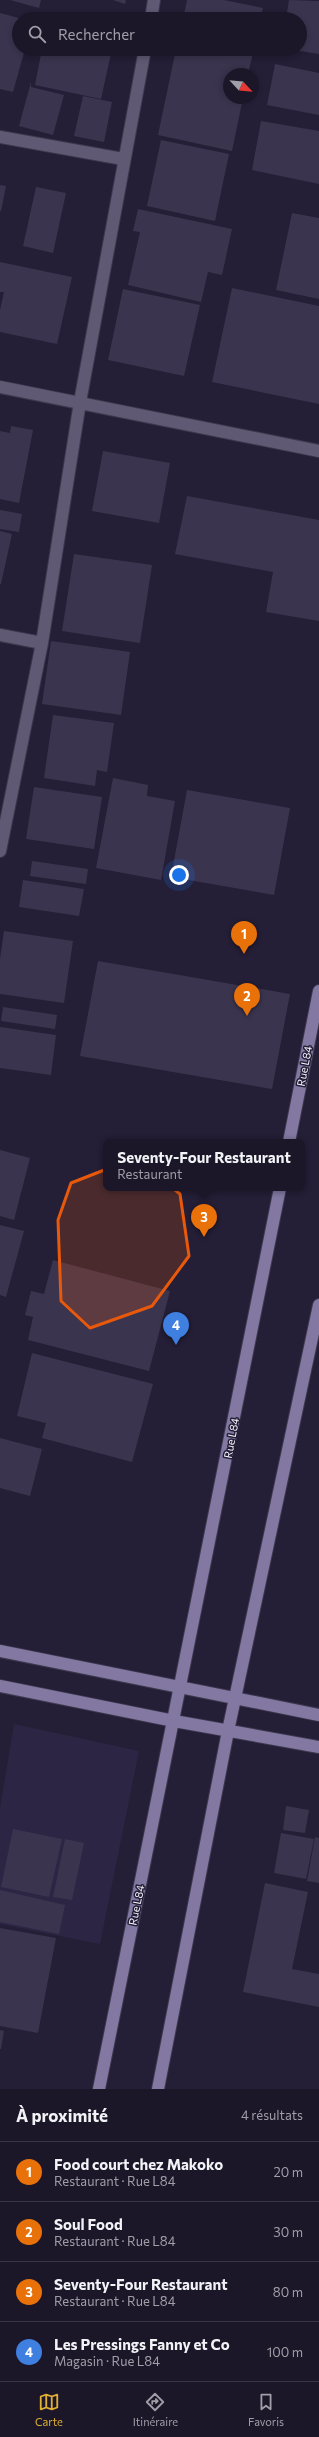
<!DOCTYPE html>
<html lang="fr">
<head>
<meta charset="utf-8">
<style>
  body { margin:0; font-family:Commissioner,sans-serif; background:#282334; color:#f1f3f6 }
  .compass { position:absolute; left:223px; top:68px; width:36px; height:36px; border-radius:50%; background:#1b1628; box-shadow:0 2px 6px #0003; rotate:116deg }
  .you { position:absolute; left:179px; top:875px; width:14px; height:14px; margin:-10px; border:3px solid #fff; border-radius:50%; background:#1a73e8; box-shadow:0 0 0 6px #1a73e833 }
  .badge { display:grid; place-items:center; width:26px; height:26px; border-radius:50%; background:#e1af34; color:#fff; font-size:13px; font-weight:700 }
  .pin { position:absolute; translate:-50% -33px; filter:drop-shadow(0 1px 2px #0008) }
  .pin::after { content:''; position:absolute; top:21px; width:14px; height:12px; background:inherit; clip-path:polygon(0 0,100% 0,50% 100%) }
  .popup { position:absolute; left:103px; top:1139px; width:202px; height:52px; box-sizing:border-box; display:grid; place-content:center; border-radius:8px; background:#1b1628; filter:drop-shadow(0 1px 3px #0005); font-size:13px; white-space:nowrap; color:#a09fa8 }
  .popup b { font-size:15px; color:#f1f3f6 }
  .popup::after { content:''; position:absolute; left:50%; top:100%; margin-left:-8px; border:8px solid transparent; border-top-color:#1b1628 }
  .list { margin:0; padding:0; list-style:none }
  h2 { display:flex; justify-content:space-between; align-items:center; height:52px; margin:0; padding:0 16px; font-size:17px }
  h2 small { font-size:13px; font-weight:400; color:#a09fa8 }
  .list li { display:grid; grid-template-columns:26px 1fr auto; gap:12px; align-items:center; box-sizing:border-box; height:60px; padding:0 16px; border-top:1px solid #393545 }
  .list b { display:block; font-size:15px; white-space:nowrap }
  .list p { margin:0; font-size:13px; white-space:nowrap; color:#a09fa8 }
  .list em { font-size:13px; font-style:normal; color:#a09fa8 }
  .icon { flex:none; width:22px; height:22px; fill:none; stroke:currentColor; stroke-width:2; stroke-linecap:round; stroke-linejoin:round }
  .map { position:relative; flex:none; width:319px; height:2089px; overflow:hidden }
  .search { position:absolute; background:#1b1628; box-shadow:0 2px 6px #0003; left:12px; right:12px; top:12px; height:44px; display:flex; align-items:center; gap:10px; box-sizing:border-box; padding:0 14px; border-radius:22px; color:#a09fa8; font-size:15px }
  .sheet { height:292px; background:#1b1628 }
  nav { display:flex; justify-content:space-around; align-items:center; box-sizing:border-box; height:56px; border-top:1px solid #393545; background:#1b1628; font-size:11px; color:#a09fa8 }
  nav a { display:grid; justify-items:center; gap:2px }
  nav .on { color:#e1af34 }
  .map>svg:first-child { display:block }
</style>
</head>
<body>
<div class="map">
<svg width="319" height="2089" viewBox="0 0 319 2089">
  <rect width="100%" height="100%" fill="#241e36"/>
  <path fill="#2d2544" d="M14,1724L139,1751L100,1944L0,1924V1808Z"/>
  <path fill="#3b344f" d="M10,0H41L39,8Z
    M113,0H126L125,4Z
    M187,0H224L263,8L260,19H183Z
    M289,0L319,1V54L294,50L300,49V19H286Z
    M0,13L19,18V49H25L13,92L0,89Z
    M50,15L66,18V19H49Z
    M42,49H112L101,99L35,85Z
    M176,49H254L248,74H229V98H243L232,151L158,135Z
    M275,64L319,73V115L267,105Z
    M31,82V87L64,95L53,135L19,126Z
    M83,96L112,102L104,142L74,136Z
    M261,121L319,131V184L252,170Z
    M161,140L229,154L215,221L147,206Z
    M0,185L6,186L1,211H0Z
    M36,187L66,193L53,253L23,246Z
    M138,209L232,229L222,275L208,272L201,302L128,285L140,232L133,231Z
    M292,213L319,218V299L276,290Z
    M0,262L72,277L57,344L0,332V310L4,292H0Z
    M232,288L319,306V404L212,382Z
    M123,289L200,305L184,376L108,360Z
    M11,426L33,430L19,503L0,499V431L10,433Z
    M103,451L170,463L159,523L92,511Z
    M187,496L319,520V621L266,612L273,572L175,554Z
    M0,510L22,514L19,532L0,529Z
    M0,531L12,534L1,584H0Z
    M74,554L152,565L140,643L62,631Z
    M51,641L130,652L121,715L42,704Z
    M53,715L114,723L107,772L97,770L95,786L44,778Z
    M113,778L148,785L147,796L175,801L161,880L96,868Z
    M34,787L102,797L94,849L26,839Z
    M187,790L290,808L274,895L171,877Z
    M32,861L88,869L86,884L30,876Z
    M23,880L84,889L79,916L19,907Z
    M4,931L73,941L64,1003L0,994V959Z
    M98,961L290,994L272,1089L80,1056Z
    M3,1007L57,1015L55,1029L1,1021Z
    M0,1027L56,1035L51,1075L0,1068Z
    M0,1150L30,1158L14,1220L0,1216Z
    M0,1225L24,1231L6,1297L0,1295Z
    M53,1260L170,1291L149,1371L28,1340L33,1317L25,1315L31,1291L44,1294Z
    M32,1353L153,1384L132,1462L42,1438L46,1423L17,1416Z
    M0,1438L42,1449L30,1496L0,1488Z
    M286,1806L309,1810L305,1833L283,1830Z
    M13,1829L62,1839L49,1897L1,1887Z
    M281,1833L314,1839L306,1879L274,1873Z
    M315,1837L319,1838V1883L307,1881Z
    M65,1839L84,1843L72,1900L53,1897Z
    M265,1883L308,1892L292,1969L319,1974V2007L243,1992Z
    M0,1890L65,1905L59,1934L0,1922Z
    M0,1928L56,1938L38,2033L0,2026Z
    M0,2030L4,2031L1,2049H0Z"/>
  <g fill="none" stroke-linecap="round" stroke-linejoin="round">
    <g stroke="#3d384e" stroke-width="14">
      <path id="street" d="M151,19L154,0
        M0,137L123,159
        M0,387L319,451
        M0,635L42,643
        M0,851L42,643L80,402L145,49"/>
    </g>
    <g stroke="#3d384e" stroke-width="14">
      <path id="secondary" d="M289,1142L319,991
        M0,1651L319,1715
        M0,1686L174,1721L319,1747
        M99,2089L280,1188
        M158,2089L228,1731L319,1305"/>
    </g>
    <use href="#street" stroke="#5f5974" stroke-width="12"/>
    <use href="#secondary" stroke="#8278a2" stroke-width="12"/>
  </g>
  <path fill="#e8590c" fill-opacity="0.2" stroke="#e8590c" stroke-width="3" stroke-linejoin="round" d="M135,1158L180,1194L189,1256L152,1306L90,1328L61,1301L58,1220L71,1183Z"/>
  <g text-anchor="middle" dominant-baseline="central" stroke-width="3" stroke-linejoin="round" paint-order="stroke">
    <g font-size="11" fill="#f5f3fd" stroke="#241e36">
      <text transform="translate(304 1066) rotate(-79)">Rue L84</text>
      <text transform="translate(231 1438) rotate(-79)">Rue L84</text>
      <text transform="translate(136 1905) rotate(-78)">Rue L84</text>
    </g>
  </g>
</svg>
<svg class="compass" viewBox="-18 -18 36 36"><path d="M0-13l5 13h-10z" fill="#e53935"/><path d="M0 13l5-13h-10z" fill="#a09fa8"/></svg>
<div class="you"></div>
<div class="pin badge" style="left:244px;top:954px;background:#e8710a">1</div>
<div class="pin badge" style="left:247px;top:1016px;background:#e8710a">2</div>
<div class="pin badge" style="left:204px;top:1237px;background:#e8710a">3</div>
<div class="popup"><b>Seventy-Four Restaurant</b>Restaurant</div>
<div class="pin badge" style="left:176px;top:1345px;background:#3f7fe0">4</div>
<div class="search"><svg class="icon" aria-label="search" viewBox="0 0 24 24"><circle cx="10" cy="10" r="6"/><path d="M15 15l6 6"/></svg>Rechercher</div>
</div>
<section class="sheet">
<h2>À proximité<small>4 résultats</small></h2>
<ul class="list">
<li><span class="badge" style="background:#e8710a">1</span><div><b>Food court chez Makoko</b><p>Restaurant · Rue L84</p></div><em>20 m</em></li>
<li><span class="badge" style="background:#e8710a">2</span><div><b>Soul Food</b><p>Restaurant · Rue L84</p></div><em>30 m</em></li>
<li><span class="badge" style="background:#e8710a">3</span><div><b>Seventy-Four Restaurant</b><p>Restaurant · Rue L84</p></div><em>80 m</em></li>
<li><span class="badge" style="background:#3f7fe0">4</span><div><b>Les Pressings Fanny et Co</b><p>Magasin · Rue L84</p></div><em>100 m</em></li>
</ul>
</section>
<nav>
<a class="on"><svg class="icon" aria-label="map" viewBox="0 0 24 24"><path d="M3 6l6-2 6 2 6-2v14l-6 2-6-2-6 2zM9 4v14M15 6v14"/></svg>Carte</a>
<a><svg class="icon" aria-label="directions" viewBox="0 0 24 24"><path d="M12 3l9 9-9 9-9-9zM9 14v-3h6M13 9l2 2-2 2"/></svg>Itinéraire</a>
<a><svg class="icon" aria-label="saved" viewBox="0 0 24 24"><path d="M7 4h10v16l-5-4-5 4z"/></svg>Favoris</a>
</nav>
</body>
</html>
